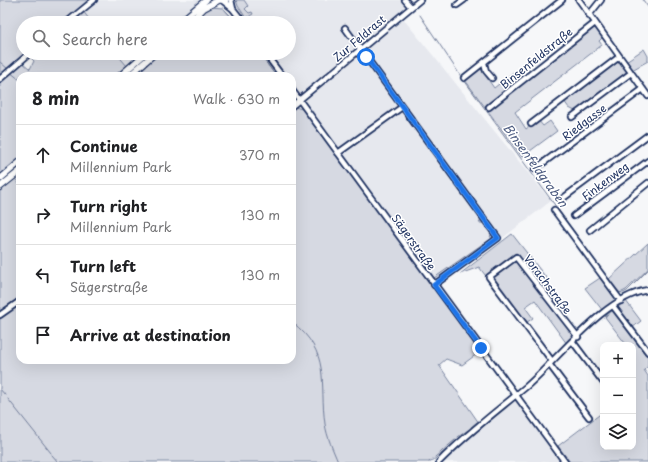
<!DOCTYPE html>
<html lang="en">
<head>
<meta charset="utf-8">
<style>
  body { margin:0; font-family:"Playpen Sans",sans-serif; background:#f2f2f2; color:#202124 }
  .controls { position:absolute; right:12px; bottom:12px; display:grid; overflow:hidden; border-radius:8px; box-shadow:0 4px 16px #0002 }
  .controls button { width:36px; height:36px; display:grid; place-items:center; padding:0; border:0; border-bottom:1px solid #e0e0e0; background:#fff; color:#202124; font:20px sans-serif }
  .stop { position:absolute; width:12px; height:12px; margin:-9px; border:3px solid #1a73e8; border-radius:50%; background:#fff }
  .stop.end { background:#1a73e8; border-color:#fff; box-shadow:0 1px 4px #0008 }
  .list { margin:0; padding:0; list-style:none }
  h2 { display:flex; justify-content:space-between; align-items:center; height:52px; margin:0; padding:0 16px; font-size:17px }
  h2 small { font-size:13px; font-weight:400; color:#757577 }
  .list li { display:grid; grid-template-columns:26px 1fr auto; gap:12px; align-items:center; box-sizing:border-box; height:60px; padding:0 16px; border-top:1px solid #e0e0e0 }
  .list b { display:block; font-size:15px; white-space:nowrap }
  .list p { margin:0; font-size:13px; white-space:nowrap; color:#757577 }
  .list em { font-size:13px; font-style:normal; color:#757577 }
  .icon { flex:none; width:22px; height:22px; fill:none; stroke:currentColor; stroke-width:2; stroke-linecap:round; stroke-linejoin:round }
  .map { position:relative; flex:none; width:648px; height:462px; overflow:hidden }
  .search { position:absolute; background:#fff; box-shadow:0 4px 16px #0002; left:16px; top:16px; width:280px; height:44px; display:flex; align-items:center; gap:10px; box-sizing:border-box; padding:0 14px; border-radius:22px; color:#757577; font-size:15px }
  .panel { position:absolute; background:#fff; box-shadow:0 4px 16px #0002; left:16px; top:72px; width:280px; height:292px; border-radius:12px }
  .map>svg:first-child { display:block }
</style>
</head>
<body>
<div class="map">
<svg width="648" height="462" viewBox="0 0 648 462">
  <rect width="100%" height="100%" fill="#f6f7f9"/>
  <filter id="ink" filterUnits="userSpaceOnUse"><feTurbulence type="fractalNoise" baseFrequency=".025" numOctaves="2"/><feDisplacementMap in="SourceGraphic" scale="8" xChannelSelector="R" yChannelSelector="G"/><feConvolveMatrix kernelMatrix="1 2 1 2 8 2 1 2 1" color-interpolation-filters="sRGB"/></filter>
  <g filter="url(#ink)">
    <path fill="#e6e8ee" d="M91,0H202L175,23H92L81,9Z
      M226,0H420L401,16L551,201L440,286L435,287L292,90V76H282L265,53H289V23H243Z
      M116,53H141L127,66Z
      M516,395L565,462H439Z"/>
    <path fill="#d6d9e2" stroke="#7884a0" d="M0,0H92L64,23H23V53H28L22,62L30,69L34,61L29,56L33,53H116L127,66L116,76H20V165L11,173L20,185V360H292V109L295,107L302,109L481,351L462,365L446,359L439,365L479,423L431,462H0Z
      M236,0H244L248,6L245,9L249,13L252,12L253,14L246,18L238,6Z
      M211,7L223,8L237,23H191L207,8Z
      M83,11L92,23H69Z
      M594,26L603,37L599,41L602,45L515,112L526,129L538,120L543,126L550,121L557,131L522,157L465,80L480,68L494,88L515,71L524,81Z
      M644,49L648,56V61L632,70L626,61Z
      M159,53H259L276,76H133Z
      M619,59L628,72L627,74L577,112L569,108L564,101Z
      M482,219L494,234L493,238L436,280L434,278L484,243L485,244L492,239L490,236L492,234L484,223H479Z
      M512,234L548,280L539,287L575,337L567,344L535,300L525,307L533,318L523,325L479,267L460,274Z
      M648,243V269L626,290L620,293L609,279Z
      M600,278L616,300L603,311L585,288Z
      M626,301L641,321L632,328L617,308Z
      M614,309L648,356V366L644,370L648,376V462H570L558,446L603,412V447H633V345H623L625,343L605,317Z"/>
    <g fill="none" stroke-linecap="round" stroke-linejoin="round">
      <path stroke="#707c99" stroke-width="1" d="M643,0L648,7
        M225,10L237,23
        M420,15L462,78
        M259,53L276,76
        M0,62L8,69
        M10,72L20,80
        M464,80L618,292L623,293L627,291L648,270
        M292,99V101
        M0,311L20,297
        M292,322C332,353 319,382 325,424C327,437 333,450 338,462
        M0,389L5,395
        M8,399L51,453
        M471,427L477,422
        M458,437L468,430
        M52,455L58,462
        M435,457L455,440
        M429,462L432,459"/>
      <g stroke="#1b2f5e" stroke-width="8">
        <path id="minor" d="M231,0L233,9
          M405,0L411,7
          M579,0L648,96
          M223,1L233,9L244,23
          M457,5L464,0
          M589,15L601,0
          M66,23L94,0
          M345,28L498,238L434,285
          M265,53L282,76
          M484,63L486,71L492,78
          M464,78L562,0
          M0,79L30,53
          M292,90L565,462
          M292,106L420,0
          M489,107L595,23
          M572,117L631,73
          M531,124L619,57
          M338,153L402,107
          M535,169L643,89
          M562,199L648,135
          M554,210L621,301
          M574,216L648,161
          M590,230L648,183
          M613,306L648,352
          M0,315L20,301
          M573,342L603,382
          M552,361L489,277L516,257L578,337
          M549,364L589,417
          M439,462C466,434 497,411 527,386C559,358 605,296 648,290"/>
      </g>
      <g stroke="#1b2f5e" stroke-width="8">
        <path id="major" d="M218,0H226
          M179,23L206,0
          M189,23L204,8L219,0
          M120,76L146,53
          M129,76L155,53
          M0,179L20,162
          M0,187L20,171"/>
      </g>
      <use href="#minor" stroke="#fff" stroke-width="4.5"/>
      <use href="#major" stroke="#fff" stroke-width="5.5"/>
    </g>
  </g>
  <g fill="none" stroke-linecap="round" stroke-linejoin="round" filter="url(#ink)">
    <path stroke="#1a73e8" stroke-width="5" d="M366,57L498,238L434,285L481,348"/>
  </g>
  <g text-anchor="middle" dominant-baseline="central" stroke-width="3" stroke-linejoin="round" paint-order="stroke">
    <g font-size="11" fill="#1b2f5e" stroke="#fff">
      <text transform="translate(359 38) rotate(-40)">Zur Feldrast</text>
      <text transform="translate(536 58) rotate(-39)">Binsenfeldstraße</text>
      <text transform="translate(584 122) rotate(-37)">Riedgasse</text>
      <text transform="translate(605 181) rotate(-37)">Finkenweg</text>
      <text transform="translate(414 242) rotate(54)">Sägerstraße</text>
      <text transform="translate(548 284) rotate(53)">Vorachstraße</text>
    </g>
    <g font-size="12" font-style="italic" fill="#4d5c81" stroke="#fff">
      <text transform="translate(536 165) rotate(54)">Binsenfeldgraben</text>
    </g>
  </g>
</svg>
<div class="controls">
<button>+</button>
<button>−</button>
<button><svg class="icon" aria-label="layers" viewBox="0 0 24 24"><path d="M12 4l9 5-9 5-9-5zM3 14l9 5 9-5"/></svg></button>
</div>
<div class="stop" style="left:366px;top:57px"></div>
<div class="stop end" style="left:481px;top:348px"></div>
<div class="search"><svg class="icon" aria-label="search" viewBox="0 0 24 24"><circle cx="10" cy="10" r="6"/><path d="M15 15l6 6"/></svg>Search here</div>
<section class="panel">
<h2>8 min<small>Walk · 630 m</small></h2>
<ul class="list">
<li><svg class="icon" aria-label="ahead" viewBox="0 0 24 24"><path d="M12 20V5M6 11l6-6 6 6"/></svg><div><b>Continue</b><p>Millennium Park</p></div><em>370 m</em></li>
<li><svg class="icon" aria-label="right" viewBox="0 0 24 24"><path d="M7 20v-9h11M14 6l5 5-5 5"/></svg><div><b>Turn right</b><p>Millennium Park</p></div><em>130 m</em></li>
<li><svg class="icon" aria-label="left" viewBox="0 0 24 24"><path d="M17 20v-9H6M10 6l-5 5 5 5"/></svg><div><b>Turn left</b><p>Sägerstraße</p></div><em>130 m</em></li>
<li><svg class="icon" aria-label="arrive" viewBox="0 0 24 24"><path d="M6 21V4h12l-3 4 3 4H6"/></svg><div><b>Arrive at destination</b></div></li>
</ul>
</section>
</div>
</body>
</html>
